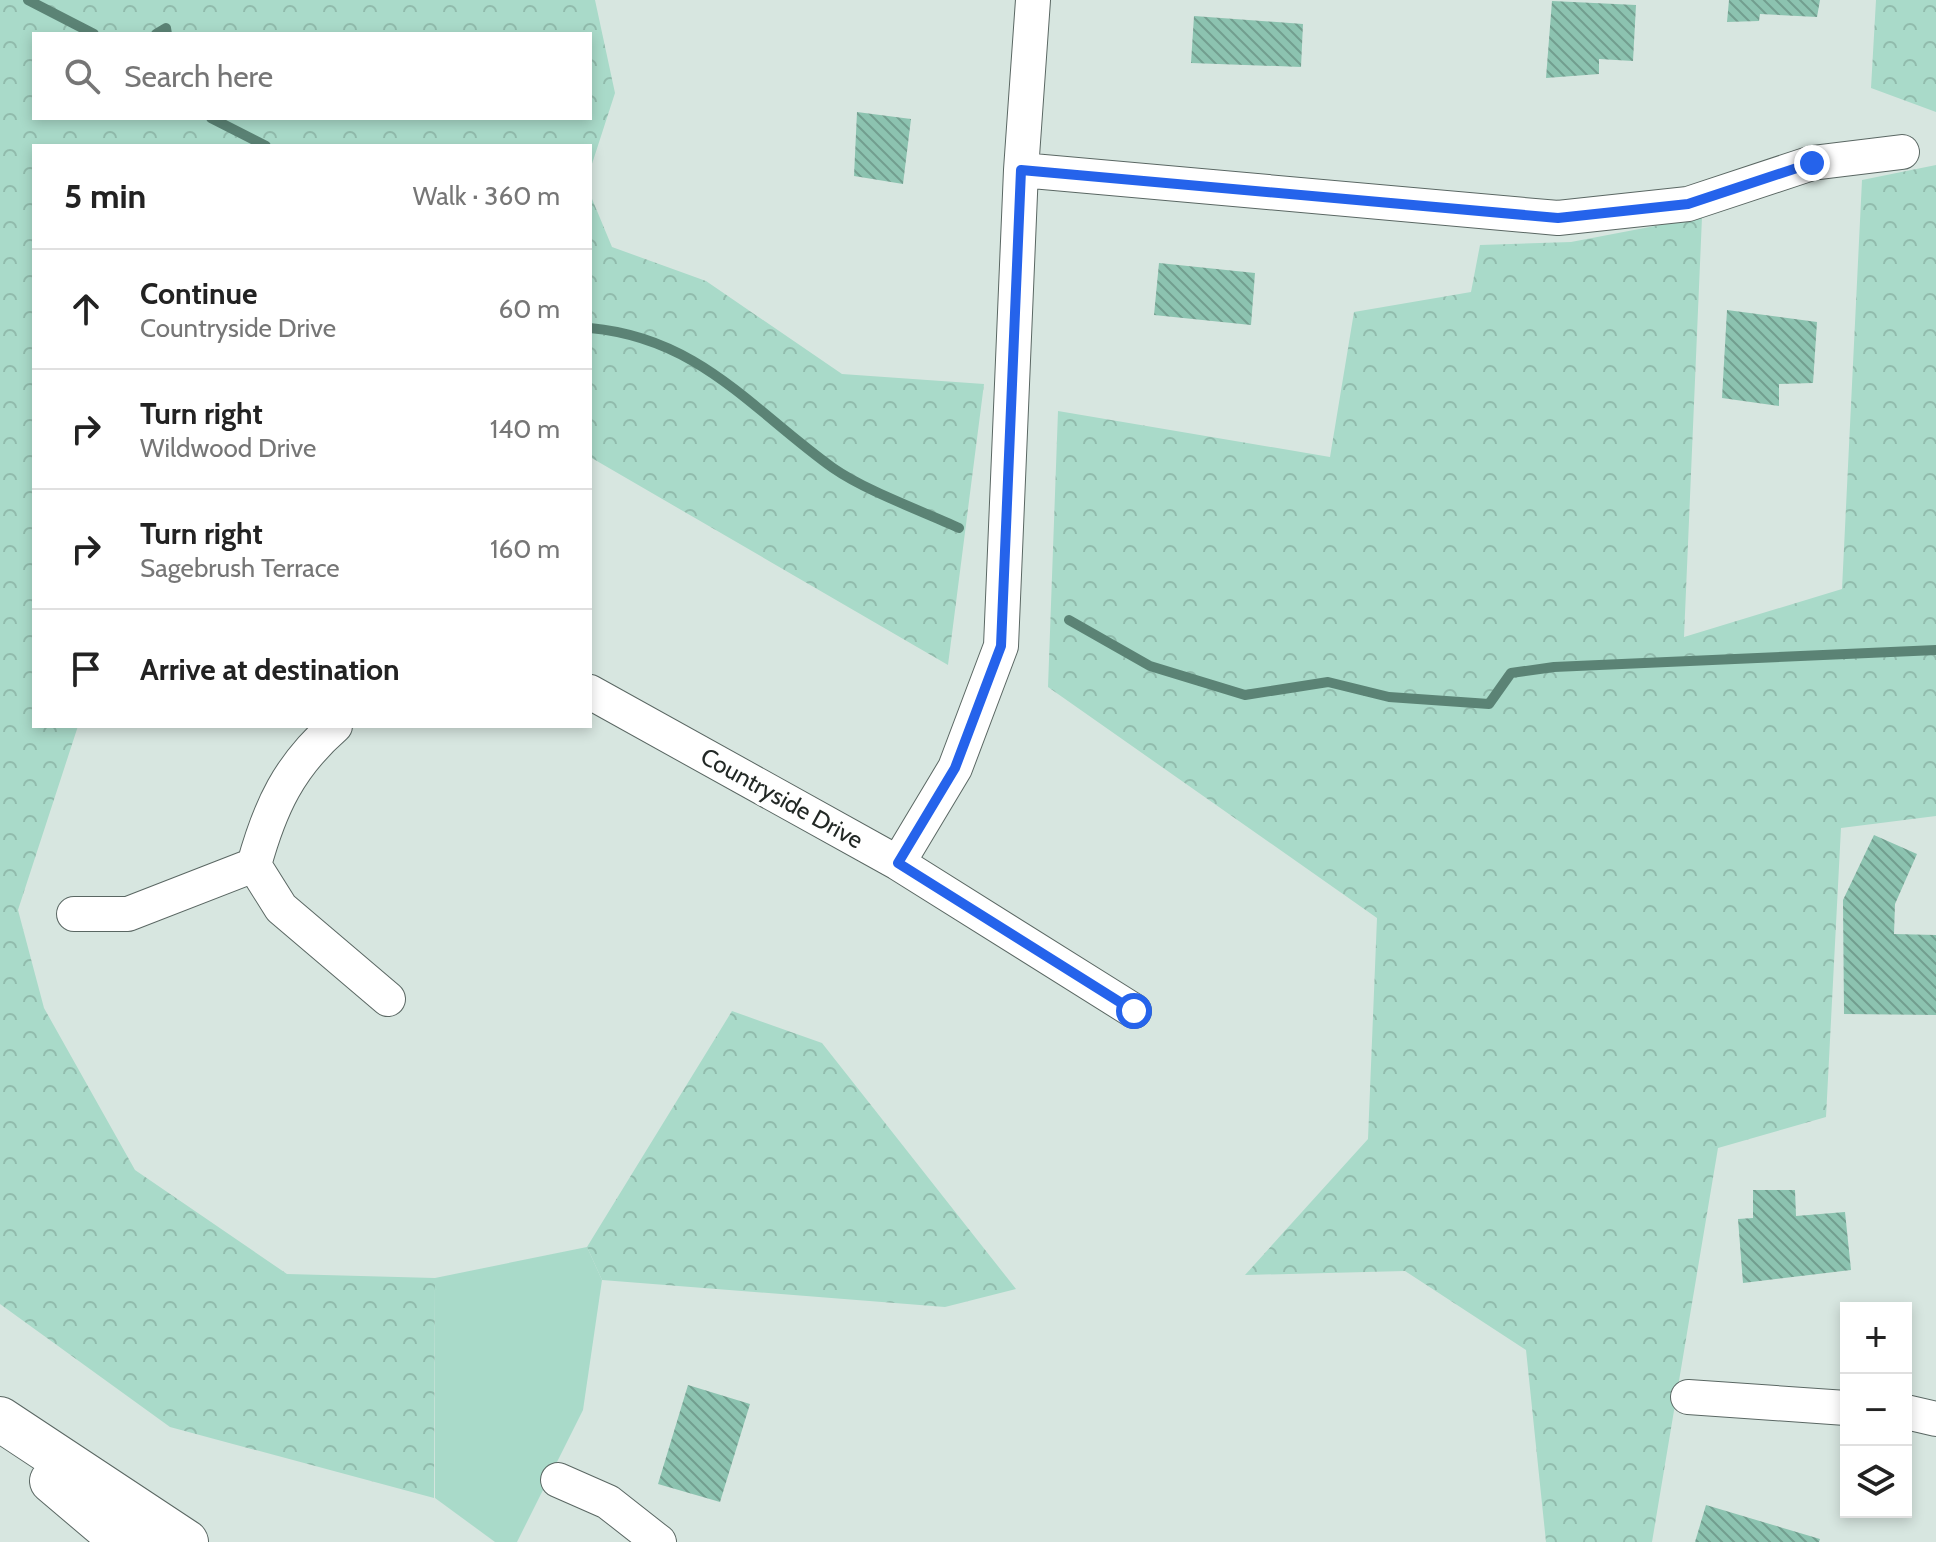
<!DOCTYPE html>
<html lang="en">
<head>
<meta charset="utf-8">
<style>
  body { margin:0; font-family:Cabin,sans-serif; background:#f6f6f6; color:#222 }
  .controls { position:absolute; right:24px; bottom:24px; display:grid; overflow:hidden; border-radius:0px; box-shadow:0 4px 12px #0003 }
  .controls button { width:72px; height:72px; display:grid; place-items:center; padding:0; border:0; border-bottom:2px solid #e0e0e0; background:#fff; color:#222; font:40px sans-serif }
  .stop { position:absolute; width:24px; height:24px; margin:-18px; border:6px solid #2563eb; border-radius:50%; background:#fff }
  .stop.end { background:#2563eb; border-color:#fff; box-shadow:0 2px 8px #0008 }
  .list { margin:0; padding:0; list-style:none }
  h2 { display:flex; justify-content:space-between; align-items:center; height:104px; margin:0; padding:0 32px; font-size:34px }
  h2 small { font-size:26px; font-weight:400; color:#767676 }
  .list li { display:grid; grid-template-columns:52px 1fr auto; gap:24px; align-items:center; box-sizing:border-box; height:120px; padding:0 32px; border-top:2px solid #e0e0e0 }
  .list b { display:block; font-size:30px; white-space:nowrap }
  .list p { margin:0; font-size:26px; white-space:nowrap; color:#767676 }
  .list em { font-size:26px; font-style:normal; color:#767676 }
  .icon { flex:none; width:44px; height:44px; fill:none; stroke:currentColor; stroke-width:2; stroke-linecap:round; stroke-linejoin:round }
  .map { position:relative; flex:none; width:1936px; height:1542px; overflow:hidden }
  .search { position:absolute; background:#fff; box-shadow:0 4px 12px #0003; left:32px; top:32px; width:560px; height:88px; display:flex; align-items:center; gap:20px; box-sizing:border-box; padding:0 28px; border-radius:0px; color:#767676; font-size:30px }
  .panel { position:absolute; background:#fff; box-shadow:0 4px 12px #0003; left:32px; top:144px; width:560px; height:584px; border-radius:0px }
  .map>svg:first-child { display:block }
</style>
</head>
<body>
<div class="map">
<svg width="1936" height="1542" viewBox="0 0 1936 1542">
  <defs>
    <pattern id="forest-crowns" width="20" height="18" patternUnits="userSpaceOnUse" patternTransform="scale(2)"><rect width="20" height="18" fill="#a9dac9"/><path d="M2 6a3 3 0 1 1 6 0M12 15a3 3 0 1 1 6 0" fill="none" stroke="#91bbac"/></pattern>
    <pattern id="building-back-hatch" width="6" height="6" patternUnits="userSpaceOnUse" patternTransform="scale(2)"><rect width="6" height="6" fill="#8cc3b0"/><path d="M-1 5l2 2M0 0l6 6M5-1l2 2" fill="none" stroke="#729e8f"/></pattern>
  </defs>
  <rect width="100%" height="100%" fill="#d7e6e0"/>
  <path fill="#a9dac9" d="M587,1247L602,1280L583,1410L517,1542H495L435,1498V1278Z"/>
  <path fill="url(#forest-crowns)" fill-rule="evenodd" d="M0,0H595L615,93L590,170V146H34V726H78L18,910L44,1008L135,1170L287,1274L435,1278L434,1498L170,1427L0,1304ZM590,34V118H34V34Z
    M1876,0H1936V112L1871,88Z
    M1936,165V816L1841,828L1826,1117L1718,1148L1652,1542H1546L1526,1350L1405,1271L1245,1275L1368,1139L1377,918L1048,687L1058,411L1330,457L1354,312L1471,292L1480,245L1571,242L1702,217L1684,637L1842,589L1862,180Z
    M590,194L612,247L706,281L842,374L984,384L948,665L590,457Z
    M732,1011L822,1043L1016,1289L945,1307L602,1280L587,1247Z"/>
  <g fill="none" stroke-linecap="round" stroke-linejoin="round">
    <path stroke="#5b8375" stroke-width="10" d="M28,0L94,34
      M156,34L166,28L167,34
      M211,118L266,146
      M590,328C699,338 751,409 833,468C866,491 922,511 959,528
      M1069,620L1150,666L1245,695L1328,682L1389,697L1489,704L1511,673L1554,667L1936,650"/>
  </g>
  <path fill="url(#building-back-hatch)" d="M1729,0H1820L1817,17L1760,14L1759,21L1727,22Z
    M1552,1L1636,5L1633,61L1599,59V74L1546,78Z
    M1194,16L1303,24L1301,67L1191,63Z
    M857,112L911,119L903,184L854,176Z
    M1159,263L1255,273L1251,325L1154,315Z
    M1727,310L1817,322L1813,383L1779,384V406L1722,398Z
    M1874,835L1917,854L1895,904L1894,934L1936,935V1015L1844,1014L1843,900Z
    M1753,1190H1795L1796,1216L1845,1212L1851,1270L1743,1283L1738,1219L1753,1218Z
    M688,1385L750,1404L720,1502L658,1484Z
    M1706,1505L1820,1539L1819,1542H1695Z"/>
  <g fill="none" stroke-linecap="round" stroke-linejoin="round">
    <g stroke="#5a6763" stroke-width="36">
      <path id="street" d="M1021,170L1558,218L1688,204L1812,163L1902,152
        M590,692L898,863L1134,1011
        M898,863L955,768L1001,646L1021,170L1033,0
        M254,865L281,908L388,999
        M74,914H128L254,865C270,807 289,766 335,726
        M1688,1397L1846,1408
        M1906,1412L1936,1419
        M558,1480L608,1502L659,1542"/>
    </g>
    <g stroke="#5a6763" stroke-width="46">
      <path id="highway" d="M0,1419L186,1542
        M52,1481L124,1542"/>
    </g>
    <use href="#street" stroke="#fff" stroke-width="34"/>
    <use href="#highway" stroke="#fff" stroke-width="44"/>
  </g>
  <g fill="none" stroke-linecap="round" stroke-linejoin="round">
    <path stroke="#2563eb" stroke-width="10" d="M1134,1011L898,863L955,768L1001,646L1021,170L1558,218L1688,204L1812,163"/>
  </g>
  <g text-anchor="middle" dominant-baseline="central" stroke-width="7" stroke-linejoin="round" paint-order="stroke">
    <g font-size="24" fill="#222825" stroke="#fff">
      <text transform="translate(782 798) rotate(29)">Countryside Drive</text>
    </g>
  </g>
</svg>
<div class="controls">
<button>+</button>
<button>−</button>
<button><svg class="icon" aria-label="layers" viewBox="0 0 24 24"><path d="M12 4l9 5-9 5-9-5zM3 14l9 5 9-5"/></svg></button>
</div>
<div class="stop" style="left:1134px;top:1011px"></div>
<div class="stop end" style="left:1812px;top:163px"></div>
<div class="search"><svg class="icon" aria-label="search" viewBox="0 0 24 24"><circle cx="10" cy="10" r="6"/><path d="M15 15l6 6"/></svg>Search here</div>
<section class="panel">
<h2>5 min<small>Walk · 360 m</small></h2>
<ul class="list">
<li><svg class="icon" aria-label="ahead" viewBox="0 0 24 24"><path d="M12 20V5M6 11l6-6 6 6"/></svg><div><b>Continue</b><p>Countryside Drive</p></div><em>60 m</em></li>
<li><svg class="icon" aria-label="right" viewBox="0 0 24 24"><path d="M7 20v-9h11M14 6l5 5-5 5"/></svg><div><b>Turn right</b><p>Wildwood Drive</p></div><em>140 m</em></li>
<li><svg class="icon" aria-label="right" viewBox="0 0 24 24"><path d="M7 20v-9h11M14 6l5 5-5 5"/></svg><div><b>Turn right</b><p>Sagebrush Terrace</p></div><em>160 m</em></li>
<li><svg class="icon" aria-label="arrive" viewBox="0 0 24 24"><path d="M6 21V4h12l-3 4 3 4H6"/></svg><div><b>Arrive at destination</b></div></li>
</ul>
</section>
</div>
</body>
</html>
